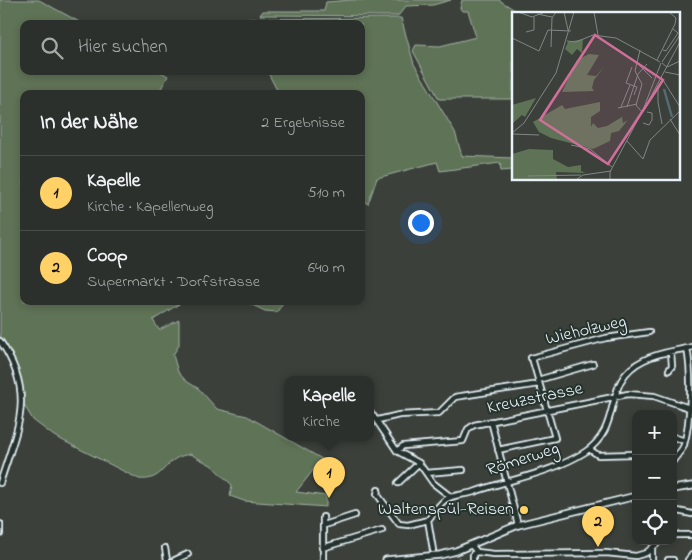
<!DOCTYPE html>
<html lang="de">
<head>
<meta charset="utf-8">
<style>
  body { margin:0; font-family:"Indie Flower",sans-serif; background:#343834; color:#f1f3f6 }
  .controls { position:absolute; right:15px; bottom:15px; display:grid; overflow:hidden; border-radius:10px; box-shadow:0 2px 8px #0003 }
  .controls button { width:45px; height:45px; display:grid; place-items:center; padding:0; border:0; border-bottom:1px solid #484b48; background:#2c302c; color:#f1f3f6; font:25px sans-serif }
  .you { position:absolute; left:420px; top:222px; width:18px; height:18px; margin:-12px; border:4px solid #fff; border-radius:50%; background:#1a73e8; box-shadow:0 0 0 8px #1a73e833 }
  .badge { display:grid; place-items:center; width:32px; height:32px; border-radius:50%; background:#ffd166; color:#111; font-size:16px; font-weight:700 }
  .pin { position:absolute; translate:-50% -41px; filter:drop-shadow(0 1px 2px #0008) }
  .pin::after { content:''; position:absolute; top:26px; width:18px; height:15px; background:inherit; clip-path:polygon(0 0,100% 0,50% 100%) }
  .popup { position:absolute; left:284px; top:376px; width:90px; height:65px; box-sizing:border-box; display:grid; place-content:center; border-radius:10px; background:#2c302c; filter:drop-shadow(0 1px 4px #0005); font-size:16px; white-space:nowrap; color:#a6a9a9 }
  .popup b { font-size:19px; color:#f1f3f6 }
  .popup::after { content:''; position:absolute; left:50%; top:100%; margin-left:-10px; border:10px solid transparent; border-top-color:#2c302c }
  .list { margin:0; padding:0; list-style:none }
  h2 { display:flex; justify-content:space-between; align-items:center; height:65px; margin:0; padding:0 20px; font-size:21px }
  h2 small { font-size:16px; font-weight:400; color:#a6a9a9 }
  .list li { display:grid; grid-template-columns:32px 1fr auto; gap:15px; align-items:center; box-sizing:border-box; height:75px; padding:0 20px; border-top:1px solid #484b48 }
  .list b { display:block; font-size:19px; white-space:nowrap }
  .list p { margin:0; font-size:16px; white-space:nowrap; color:#a6a9a9 }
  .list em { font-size:16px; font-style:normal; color:#a6a9a9 }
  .icon { flex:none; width:28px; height:28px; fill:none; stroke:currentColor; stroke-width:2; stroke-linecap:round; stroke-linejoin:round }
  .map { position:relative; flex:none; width:692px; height:560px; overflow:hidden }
  .search { position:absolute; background:#2c302c; box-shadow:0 2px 8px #0003; left:20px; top:20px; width:345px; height:55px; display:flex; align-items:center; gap:12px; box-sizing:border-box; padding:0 18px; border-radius:10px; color:#a6a9a9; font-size:19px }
  .panel { position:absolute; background:#2c302c; box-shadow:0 2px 8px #0003; left:20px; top:90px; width:345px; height:215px; border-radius:10px }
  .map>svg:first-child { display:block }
</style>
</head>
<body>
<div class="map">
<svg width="692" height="560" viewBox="0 0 692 560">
  <rect width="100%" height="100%" fill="#3b403a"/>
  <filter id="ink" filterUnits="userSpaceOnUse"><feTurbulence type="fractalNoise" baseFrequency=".02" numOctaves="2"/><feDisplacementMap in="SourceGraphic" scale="10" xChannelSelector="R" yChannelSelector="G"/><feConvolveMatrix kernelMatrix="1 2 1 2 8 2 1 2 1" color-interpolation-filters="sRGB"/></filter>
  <g filter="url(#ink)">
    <path fill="#5e7356" stroke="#a3b2a7" d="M0,0H39L83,24H24V71H159L168,76L158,94H24V301H184L153,320L159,330L179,320V345L173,355L178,372L186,381L199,389L217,409L247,416L322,459L296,492L326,496V507L244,501L230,496L232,485L211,465L190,454C186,455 179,456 175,459C161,469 159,481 139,479L54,436L33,420L24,405L21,386L0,340Z
      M351,0H451L433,5L406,6L398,16L260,15L263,11H324L326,2Z
      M462,0H499L521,14H513V99H439L413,51L416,45L440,46L476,37L468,11H462L460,8Z
      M401,18L414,64L455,132L462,156L513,158V170L501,171L500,163L440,171L437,162L377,178L368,204L361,199V94H279L267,71H361V24H247L245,19Z
      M244,301H284L277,312L265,311Z"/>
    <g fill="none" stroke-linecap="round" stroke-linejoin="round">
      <path stroke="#90a1a8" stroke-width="1" d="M457,560L459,557"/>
      <g stroke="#e8f1f8" stroke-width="8">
        <path id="minor" d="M0,341C37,395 17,428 0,483
          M531,358L606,338L649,332
          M669,370L672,366L671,352
          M538,380L593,364
          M370,411L397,451L419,463L433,483L451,497
          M378,420L399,415L439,413L455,397L539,384
          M491,421L518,525
          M673,437L685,441
          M589,449L598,455L636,454
          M498,450L555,438L532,358
          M397,451L403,446L463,441L468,429L474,425L628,394L654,396L692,409
          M673,461C676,456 682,451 684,445C691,419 692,375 687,348
          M426,473L463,470
          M398,483L419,463
          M378,490L377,494L399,524L408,525L428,520
          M673,510L692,514
          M0,524V534
          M324,525L355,515
          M673,535H692
          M472,546L477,552L494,554L606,553L636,556L646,553L660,541
          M165,548L167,560
          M322,548L382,530
          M652,548V560
          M433,550L428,520C433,514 438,505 445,500C453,494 465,495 474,492C511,479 552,473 585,452C625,426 600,381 644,360C659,352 676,351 692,347
          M175,560L188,554
          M323,560V517
          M473,560V554L477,552
          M668,560H673
          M688,560L692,555"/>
      </g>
      <g stroke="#e8f1f8" stroke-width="9">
        <path id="secondary" d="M673,489L692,486
          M386,560L440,555L456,551L518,525L636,496"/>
      </g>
      <use href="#minor" stroke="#26332d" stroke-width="4.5"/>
      <use href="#secondary" stroke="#26332d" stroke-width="5.5"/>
    </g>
  </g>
  <circle fill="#ffd166" stroke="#26332d" stroke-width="2" cx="524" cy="510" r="5"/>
  <g text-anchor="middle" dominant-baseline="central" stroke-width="4" stroke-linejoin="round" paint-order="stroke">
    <g font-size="18" fill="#e8f1f8" stroke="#26332d">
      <text transform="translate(586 331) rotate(-13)">Wieholzweg</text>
      <text transform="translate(535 399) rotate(-12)">Kreuzstrasse</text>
      <text transform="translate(523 460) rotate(-18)">Römerweg</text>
    </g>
    <g font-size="18" fill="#e8f1f8" stroke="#26332d" text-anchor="end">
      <text x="514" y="510">Waltenspül-Reisen</text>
    </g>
  </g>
  <g transform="translate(512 12)">
    <rect width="168" height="168" fill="#3b403a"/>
    <path d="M71,27L70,41L65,37L60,43L53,37L56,30ZM77,42L87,43L75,63L84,64L92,55L82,68L80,76L82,79L50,80L65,48ZM24,86L13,105L10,103L0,112V93ZM88,90V99L79,105V115L81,111L86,116L95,114L110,105L111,111L116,108L107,119L99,121L98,129L81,137L39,126L27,120L21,110L50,93L53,97ZM17,137L41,138V147L56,155L69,153V159L73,161L44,160L45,167H0V142Z" fill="#5e7356"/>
    <path fill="none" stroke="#556b73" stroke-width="2.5" d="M152,77L160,105"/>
    <path fill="none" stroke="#808786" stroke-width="1" d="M6,0L20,5L33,0M52,0L56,18M82,0L86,23M25,2L40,5M14,20L22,18V5M0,26L27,39L36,18L59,19M55,29L64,30L81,23L104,26L148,50M39,35L40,6L44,0M128,38L123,59L130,72L124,93L129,99M151,38L154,39L166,21L161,17M145,48L163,12L164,6L157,0M150,50L168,23M125,51L140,66M150,51L155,55L168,49M153,60L168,63M149,65L168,95M114,71L125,75L122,83M114,71L120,55M146,74V90L150,112M137,88L168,30M109,95L118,73M115,95L126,62L135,52M106,96L125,92M158,107L168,123M131,111L137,113L140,108V101L135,100M0,121L12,111L44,61L62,0M0,122L27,123M115,129L131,147M59,133L78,137L100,155M131,147L138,128L168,99M16,164L69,163M65,167L71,163L99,159M98,167V160L131,98L149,51"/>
    <path fill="#d16f9a" fill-opacity="0.15" stroke="#d16f9a" stroke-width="2.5" d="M83,23L151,68L96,152L28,108Z"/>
    <rect width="168" height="168" fill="none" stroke="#e8f1f8" stroke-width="2.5"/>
  </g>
</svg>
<div class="controls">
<button>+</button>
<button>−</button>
<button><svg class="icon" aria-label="locate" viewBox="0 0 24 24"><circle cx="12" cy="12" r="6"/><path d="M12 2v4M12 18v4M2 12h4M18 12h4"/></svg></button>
</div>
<div class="you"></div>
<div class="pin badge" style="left:329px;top:498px">1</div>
<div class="popup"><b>Kapelle</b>Kirche</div>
<div class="pin badge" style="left:598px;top:547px">2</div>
<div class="search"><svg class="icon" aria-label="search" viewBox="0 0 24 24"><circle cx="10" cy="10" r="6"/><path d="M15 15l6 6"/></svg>Hier suchen</div>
<section class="panel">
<h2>In der Nähe<small>2 Ergebnisse</small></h2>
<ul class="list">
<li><span class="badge">1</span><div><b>Kapelle</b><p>Kirche · Kapellenweg</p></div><em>510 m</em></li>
<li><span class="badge">2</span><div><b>Coop</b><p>Supermarkt · Dorfstrasse</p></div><em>640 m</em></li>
</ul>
</section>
</div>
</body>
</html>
